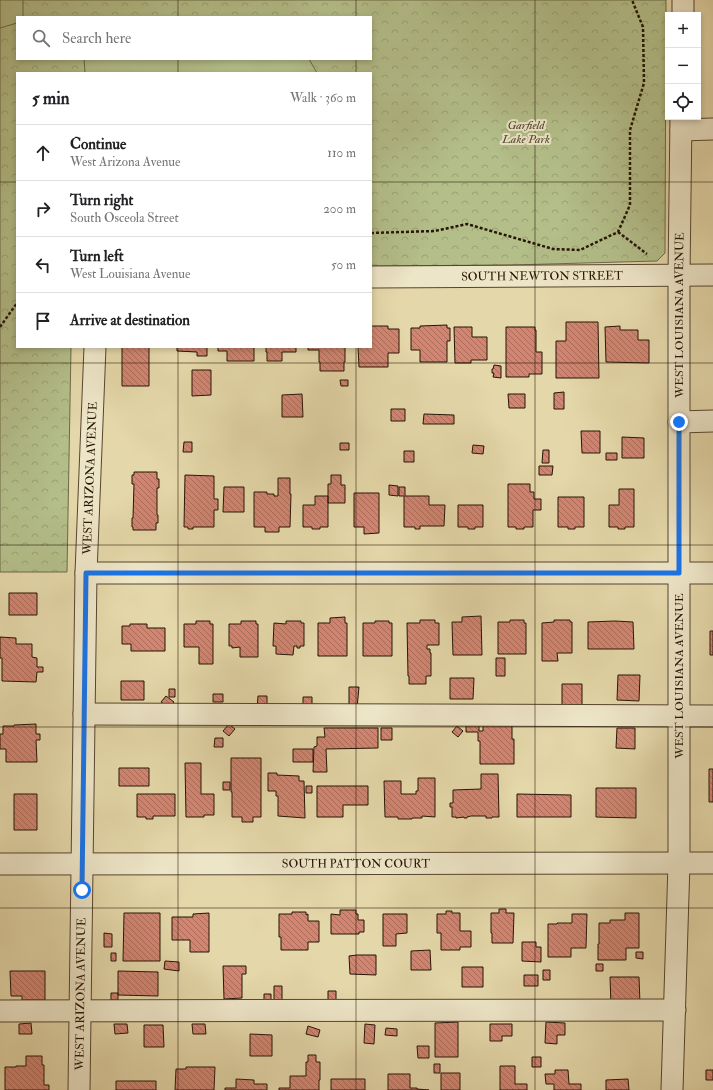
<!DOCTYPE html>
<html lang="en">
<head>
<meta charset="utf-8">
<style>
  body { margin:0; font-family:"IM FELL Double Pica",serif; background:#f2f2f2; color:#202124 }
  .controls { position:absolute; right:12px; top:12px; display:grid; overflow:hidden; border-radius:0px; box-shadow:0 2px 6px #0003 }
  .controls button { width:36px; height:36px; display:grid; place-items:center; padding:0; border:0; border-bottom:1px solid #e0e0e0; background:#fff; color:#202124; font:20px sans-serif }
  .stop { position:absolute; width:12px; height:12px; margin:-9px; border:3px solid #1a73e8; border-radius:50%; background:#fff }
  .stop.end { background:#1a73e8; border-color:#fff; box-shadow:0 1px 4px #0008 }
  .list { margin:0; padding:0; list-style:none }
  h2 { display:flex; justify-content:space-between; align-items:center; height:52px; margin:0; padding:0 16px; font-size:17px }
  h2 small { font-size:13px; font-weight:400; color:#757577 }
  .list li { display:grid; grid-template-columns:26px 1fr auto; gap:12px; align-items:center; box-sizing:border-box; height:56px; padding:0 16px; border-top:1px solid #e0e0e0 }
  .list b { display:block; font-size:15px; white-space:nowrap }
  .list p { margin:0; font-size:13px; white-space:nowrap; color:#757577 }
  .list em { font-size:13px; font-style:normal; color:#757577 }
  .icon { flex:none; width:22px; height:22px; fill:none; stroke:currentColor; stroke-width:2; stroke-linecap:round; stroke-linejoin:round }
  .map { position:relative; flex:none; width:713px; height:1090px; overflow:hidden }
  .search { position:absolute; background:#fff; box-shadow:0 2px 6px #0003; left:16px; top:16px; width:356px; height:44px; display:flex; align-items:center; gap:10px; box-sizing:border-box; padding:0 14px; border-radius:0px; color:#757577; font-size:15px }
  .panel { position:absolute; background:#fff; box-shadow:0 2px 6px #0003; left:16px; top:72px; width:356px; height:276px; border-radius:0px }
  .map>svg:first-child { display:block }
</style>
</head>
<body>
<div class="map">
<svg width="713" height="1090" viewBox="0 0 713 1090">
  <defs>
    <pattern id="forest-crowns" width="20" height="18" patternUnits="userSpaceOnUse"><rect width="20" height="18" fill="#b3be89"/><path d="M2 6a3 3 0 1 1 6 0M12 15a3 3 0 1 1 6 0" fill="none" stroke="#9aa275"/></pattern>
    <pattern id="building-back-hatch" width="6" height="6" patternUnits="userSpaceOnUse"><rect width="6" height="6" fill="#d28571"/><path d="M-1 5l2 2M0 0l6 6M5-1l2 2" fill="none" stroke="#aa6c5b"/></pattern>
  </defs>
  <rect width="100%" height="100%" fill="#e4d7a9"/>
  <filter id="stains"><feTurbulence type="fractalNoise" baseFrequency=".005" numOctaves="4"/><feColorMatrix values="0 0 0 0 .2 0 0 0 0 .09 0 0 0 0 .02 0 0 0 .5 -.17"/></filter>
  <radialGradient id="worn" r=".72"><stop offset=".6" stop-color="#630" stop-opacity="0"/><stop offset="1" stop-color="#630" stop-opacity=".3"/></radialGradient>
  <path fill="url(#forest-crowns)" stroke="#6c6947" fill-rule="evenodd" d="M0,0H666L665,253L657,261L512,265L371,266V73H17V347H71L67,572H0ZM17,17H371V59H17Z"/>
  <path fill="#b3be89" stroke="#6c6947" d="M0,0H23V17H17V23L0,28Z
    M84,59H309L317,73H85Z"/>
  <path fill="url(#building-back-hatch)" stroke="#261405" d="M566,322H598L599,378H556V341H566Z
    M447,325V328H450V341H447V362H420V350H411V328H420V326Z
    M371,326H388V329H399V353H388V367H359L358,347H371Z
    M620,326V330H638V340H649V363L606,362L605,327Z
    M454,327H472V337H487V360H471V363H455Z
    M506,327H535V330H536V352H542V374H529V377H506Z
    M122,347H149V386H122Z
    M177,347H207V356H197V352L177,351Z
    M218,347H254V361H227V351H218Z
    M266,347H296V352H282V361H267V352H266Z
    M308,347H345V362H344V371H320V362H319V350H308Z
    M494,365L501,366V378L493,377L494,373H492V369H493Z
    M192,370H211V395L192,396Z
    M340,380H348V386H341Z
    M564,392V409H554V393Z
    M302,394L303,417H282V395Z
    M508,394H525V408H509Z
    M391,409H405V421H391Z
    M424,414L454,415V424H423Z
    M581,431H600V453H582Z
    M622,437L644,438V458H622Z
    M184,442H192V452H183Z
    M340,443H349V450H340Z
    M473,445L484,446L483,454L472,453Z
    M543,450H549V463H542Z
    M404,451H414V462H404Z
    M606,453H617V460H606Z
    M539,466H553L552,475H539Z
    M134,472H157V479H159V488H157V515H158V523H156V530H133V527H132V518H133L134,484H132V475H134Z
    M185,475L214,476V499H218V510H214V527H193V529H188V527H184Z
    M331,475H341V485H345V503H328V484H331Z
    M278,478H290V494H291L290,527H279V532H265V527H254V492H267V494H274V496H278Z
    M508,484H530V492H534V499H541V510H533V527H524V529H516V527H508Z
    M389,485L398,486V496L389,495Z
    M224,487H244V512H223Z
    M399,487H405V496H429V505H445L444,526H420V529H415V527H404V496H399Z
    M619,489H634V527H625V529H618V527H609V505H619Z
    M354,493H379V533L364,534V527H354Z
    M315,496H328V527H320V529H312V527H303V505H315Z
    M558,497H584V527H575V529H568V527H558Z
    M458,505H483V527H475V529H468V527H458Z
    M9,593H37V615H9Z
    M481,616L482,655H453L452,622H462V617Z
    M345,617V623H347V656H318V623H330V618Z
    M420,620H435V623H439V645H427V649H430V653H431V676H426V684H409V676H408L407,623H420Z
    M510,620H524V623H526V654H498V622H510Z
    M554,620H570V622H572V653H557L558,661H542V623L554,622Z
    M196,621H210V624H213V664H199V647H184V624H196Z
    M241,621H256V624H258V657H240V647L232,648V646H229V624H241Z
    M286,621H301V623H304V646H300V648H297V646H294L293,655L276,654V646H273L274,623L286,624Z
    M375,621H389V623H392V656H363V623H375Z
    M615,621L633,622L634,649H588V622Z
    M130,624H147V628H165V651H131V644H122V626H130Z
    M710,631H713V655H710Z
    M0,637L16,638V644H32V657L37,658V667H43V672H37L36,682L2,681V658H0Z
    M496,658H505V676H496Z
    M618,675H640L639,701L617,700Z
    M450,678H474L473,699H450Z
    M121,681H144V700H121Z
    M562,684H582V706H562Z
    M349,687H359L357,708H349Z
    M169,689H175V697H169Z
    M213,694H223V702H213Z
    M166,696L174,702L169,708L161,702Z
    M258,696H267V709H257Z
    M303,697H312V709H303Z
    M36,724V734H40V740H36L37,762H6V749H0V734H3V726H14V725Z
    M229,724L235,729L229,736L223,731Z
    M483,724H512V739H514V764H480V741H478V732H466V725H479V731H483Z
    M457,726L463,731L458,737L452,732Z
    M324,728H378V748L326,749L327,772H313L314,747L317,746V737H325Z
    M381,728H392V740H381Z
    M617,728H635V749L616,748Z
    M215,738H223V747H214Z
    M293,749H313V762H293Z
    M231,758H261V817H253V822H242V817H232V792H231Z
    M185,763H201V794H214V815H204V817H186Z
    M119,768H149V786H119Z
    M709,769H713V802H709Z
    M268,773H277V775L299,776V781H304L305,818L278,816V796H276V791H268Z
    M481,774H498L499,817H492V818H486V816H471L467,817V818H464V817L456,818V817H452V807H450V803H453V790L481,789Z
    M418,778H435V817L422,816V818H412V819H398V817H385L384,781H401V794H416V791H418Z
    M223,782H230V790H223Z
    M306,786H312V793H306Z
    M317,786H368V805H343V817H317Z
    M596,788H636V818L596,817Z
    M14,794H37V830H14Z
    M137,794H175V816H153V819H146V817H137Z
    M517,794L571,795V817H517Z
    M499,909H506V913H514L513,943H492V933H491V913H499Z
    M340,910H356V914H358V920H364V932H359V934H331V914L340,915Z
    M446,911H452V913H460V931H471V947H460V950H441V933H437V914H446Z
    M292,912H306V915L308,914V921H319V942H308V950H281V937H279V914H292Z
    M124,913H160V961H123Z
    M209,913V952H190V940H172V917H193V914Z
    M625,913H639V948H626V960H598V944H599V923H610V920H625Z
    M383,914H407V933L396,934V946H383Z
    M572,914H587L586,948H571V957H548V924H557V923H572Z
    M104,933L112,934V947H104Z
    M522,942H536V947H541V962L522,961Z
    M430,950L431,970H411V951Z
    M636,952H643V959L636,958Z
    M111,953H116V961H111Z
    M357,955H376V975L350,974L349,956Z
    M165,961L179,962V971L164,969Z
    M596,964H603V971H596Z
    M223,966H246V974H242V998L224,999Z
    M462,967H483V987H462Z
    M543,970H550V980H543Z
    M10,971H45V1000H22V996H11Z
    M118,971L158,972V996L118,995Z
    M524,975H538V986H524Z
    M610,977H639L640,1004L611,1005Z
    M274,986H282V1002H274Z
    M328,991H336V1000H328Z
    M111,993H118V1000H111Z
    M264,994H271V1002H264Z
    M458,1022V1057H435V1023Z
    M546,1022L565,1023V1035H557V1044L545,1043Z
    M31,1023L32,1034H19V1024Z
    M114,1024H127L128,1033L115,1034Z
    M192,1024H205L206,1034H193Z
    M365,1024L375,1025L374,1044L364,1043Z
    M490,1024H512V1036H502V1041H490Z
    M144,1025H163L164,1047H144Z
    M308,1026L320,1030L318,1037L306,1034Z
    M386,1028L397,1029V1036L385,1035Z
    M250,1034L272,1035V1056H250Z
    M417,1046H429V1058H418Z
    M308,1055H316V1062H320V1080H319V1090H279V1088H290V1076H306V1062H308Z
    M26,1056H42V1065H44V1085H49V1090H5V1067H16V1066H26Z
    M532,1057H541V1067H532Z
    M434,1064H440V1073H434Z
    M500,1066H515V1084H527V1090H500Z
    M186,1067H215L214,1090H175L176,1069H186Z
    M555,1070H568L569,1084H581V1090H554V1084H546L545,1074H555Z
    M706,1070H713V1080H706Z
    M441,1073H460V1090H441Z
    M388,1074H410V1088H417V1089L429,1090H388Z
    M236,1079L254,1080V1084H267V1090H225V1088H236Z
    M331,1079H365V1090H331Z
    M628,1079L629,1090H606V1080Z
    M116,1081H156V1090H116Z"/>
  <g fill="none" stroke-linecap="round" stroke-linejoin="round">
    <g stroke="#56452e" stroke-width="23">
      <g id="minor">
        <path d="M683,15V0"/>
        <path d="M681,130L713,129"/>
        <path id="s1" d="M371,277L713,275"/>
        <path d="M679,422L713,421"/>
        <path d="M86,573H713"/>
        <path d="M84,714L713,716"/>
        <path id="s2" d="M0,864L713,863"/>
        <path d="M0,1011L675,1010"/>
        <path id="s3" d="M79,1090L86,573L95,347"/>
        <path id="s4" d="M672,1090L679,863V275L681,117"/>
      </g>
    </g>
    <path stroke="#261405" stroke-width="2.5" stroke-dasharray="3 2" stroke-linecap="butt" d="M618,232L647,254
      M371,233L435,231L467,224L553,249L580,250L618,232L630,205V130L644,83L643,27L632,0
      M0,327L17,303"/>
    <use href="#minor" stroke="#ede5c7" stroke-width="21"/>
  </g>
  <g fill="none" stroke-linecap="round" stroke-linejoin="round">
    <path stroke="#1a73e8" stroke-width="5" d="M82,890L86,573H679V422"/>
  </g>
  <path fill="none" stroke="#261405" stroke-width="1" stroke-opacity="0.55" d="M178,0V17M356,0V17M535,0V1090M178,59V73M356,59V73M0,182H17M371,182H713M178,347V1090M356,347V1090M0,363H713M0,545H713M0,727H713M0,908H713"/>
  <g text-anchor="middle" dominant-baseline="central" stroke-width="4" stroke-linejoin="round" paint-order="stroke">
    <g font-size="12" font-style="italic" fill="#50472d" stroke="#ede5c7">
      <text x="526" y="125">Garfield<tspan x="526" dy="14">Lake Park</tspan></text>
    </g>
    <g font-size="12" fill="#261405" stroke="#ede5c7">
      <text stroke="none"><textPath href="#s1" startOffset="171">SOUTH NEWTON STREET</textPath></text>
      <text stroke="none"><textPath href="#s4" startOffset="775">WEST LOUISIANA AVENUE</textPath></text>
      <text stroke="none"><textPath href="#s3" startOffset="612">WEST ARIZONA AVENUE</textPath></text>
      <text transform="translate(679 676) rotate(-90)">WEST LOUISIANA AVENUE</text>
      <text stroke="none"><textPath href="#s2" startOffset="356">SOUTH PATTON COURT</textPath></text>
      <text stroke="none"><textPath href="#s3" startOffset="96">WEST ARIZONA AVENUE</textPath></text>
    </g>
  </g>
  <rect width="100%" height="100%" filter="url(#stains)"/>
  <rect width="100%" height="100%" fill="url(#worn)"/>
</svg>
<div class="controls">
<button>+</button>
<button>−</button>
<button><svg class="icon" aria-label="locate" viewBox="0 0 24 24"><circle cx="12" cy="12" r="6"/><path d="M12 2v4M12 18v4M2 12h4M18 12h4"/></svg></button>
</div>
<div class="stop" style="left:82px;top:890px"></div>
<div class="stop end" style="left:679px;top:422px"></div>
<div class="search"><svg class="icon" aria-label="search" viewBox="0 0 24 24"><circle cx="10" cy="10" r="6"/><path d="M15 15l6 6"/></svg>Search here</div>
<section class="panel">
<h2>5 min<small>Walk · 360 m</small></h2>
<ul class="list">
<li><svg class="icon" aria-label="ahead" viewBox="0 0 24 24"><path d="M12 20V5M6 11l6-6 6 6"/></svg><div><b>Continue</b><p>West Arizona Avenue</p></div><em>110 m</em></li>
<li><svg class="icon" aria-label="right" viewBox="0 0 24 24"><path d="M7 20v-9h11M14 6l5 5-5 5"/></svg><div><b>Turn right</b><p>South Osceola Street</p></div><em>200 m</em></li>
<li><svg class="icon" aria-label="left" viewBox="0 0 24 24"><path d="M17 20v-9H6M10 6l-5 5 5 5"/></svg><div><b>Turn left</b><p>West Louisiana Avenue</p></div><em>50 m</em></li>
<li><svg class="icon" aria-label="arrive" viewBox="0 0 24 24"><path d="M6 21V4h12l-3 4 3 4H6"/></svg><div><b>Arrive at destination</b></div></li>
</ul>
</section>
</div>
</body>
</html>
